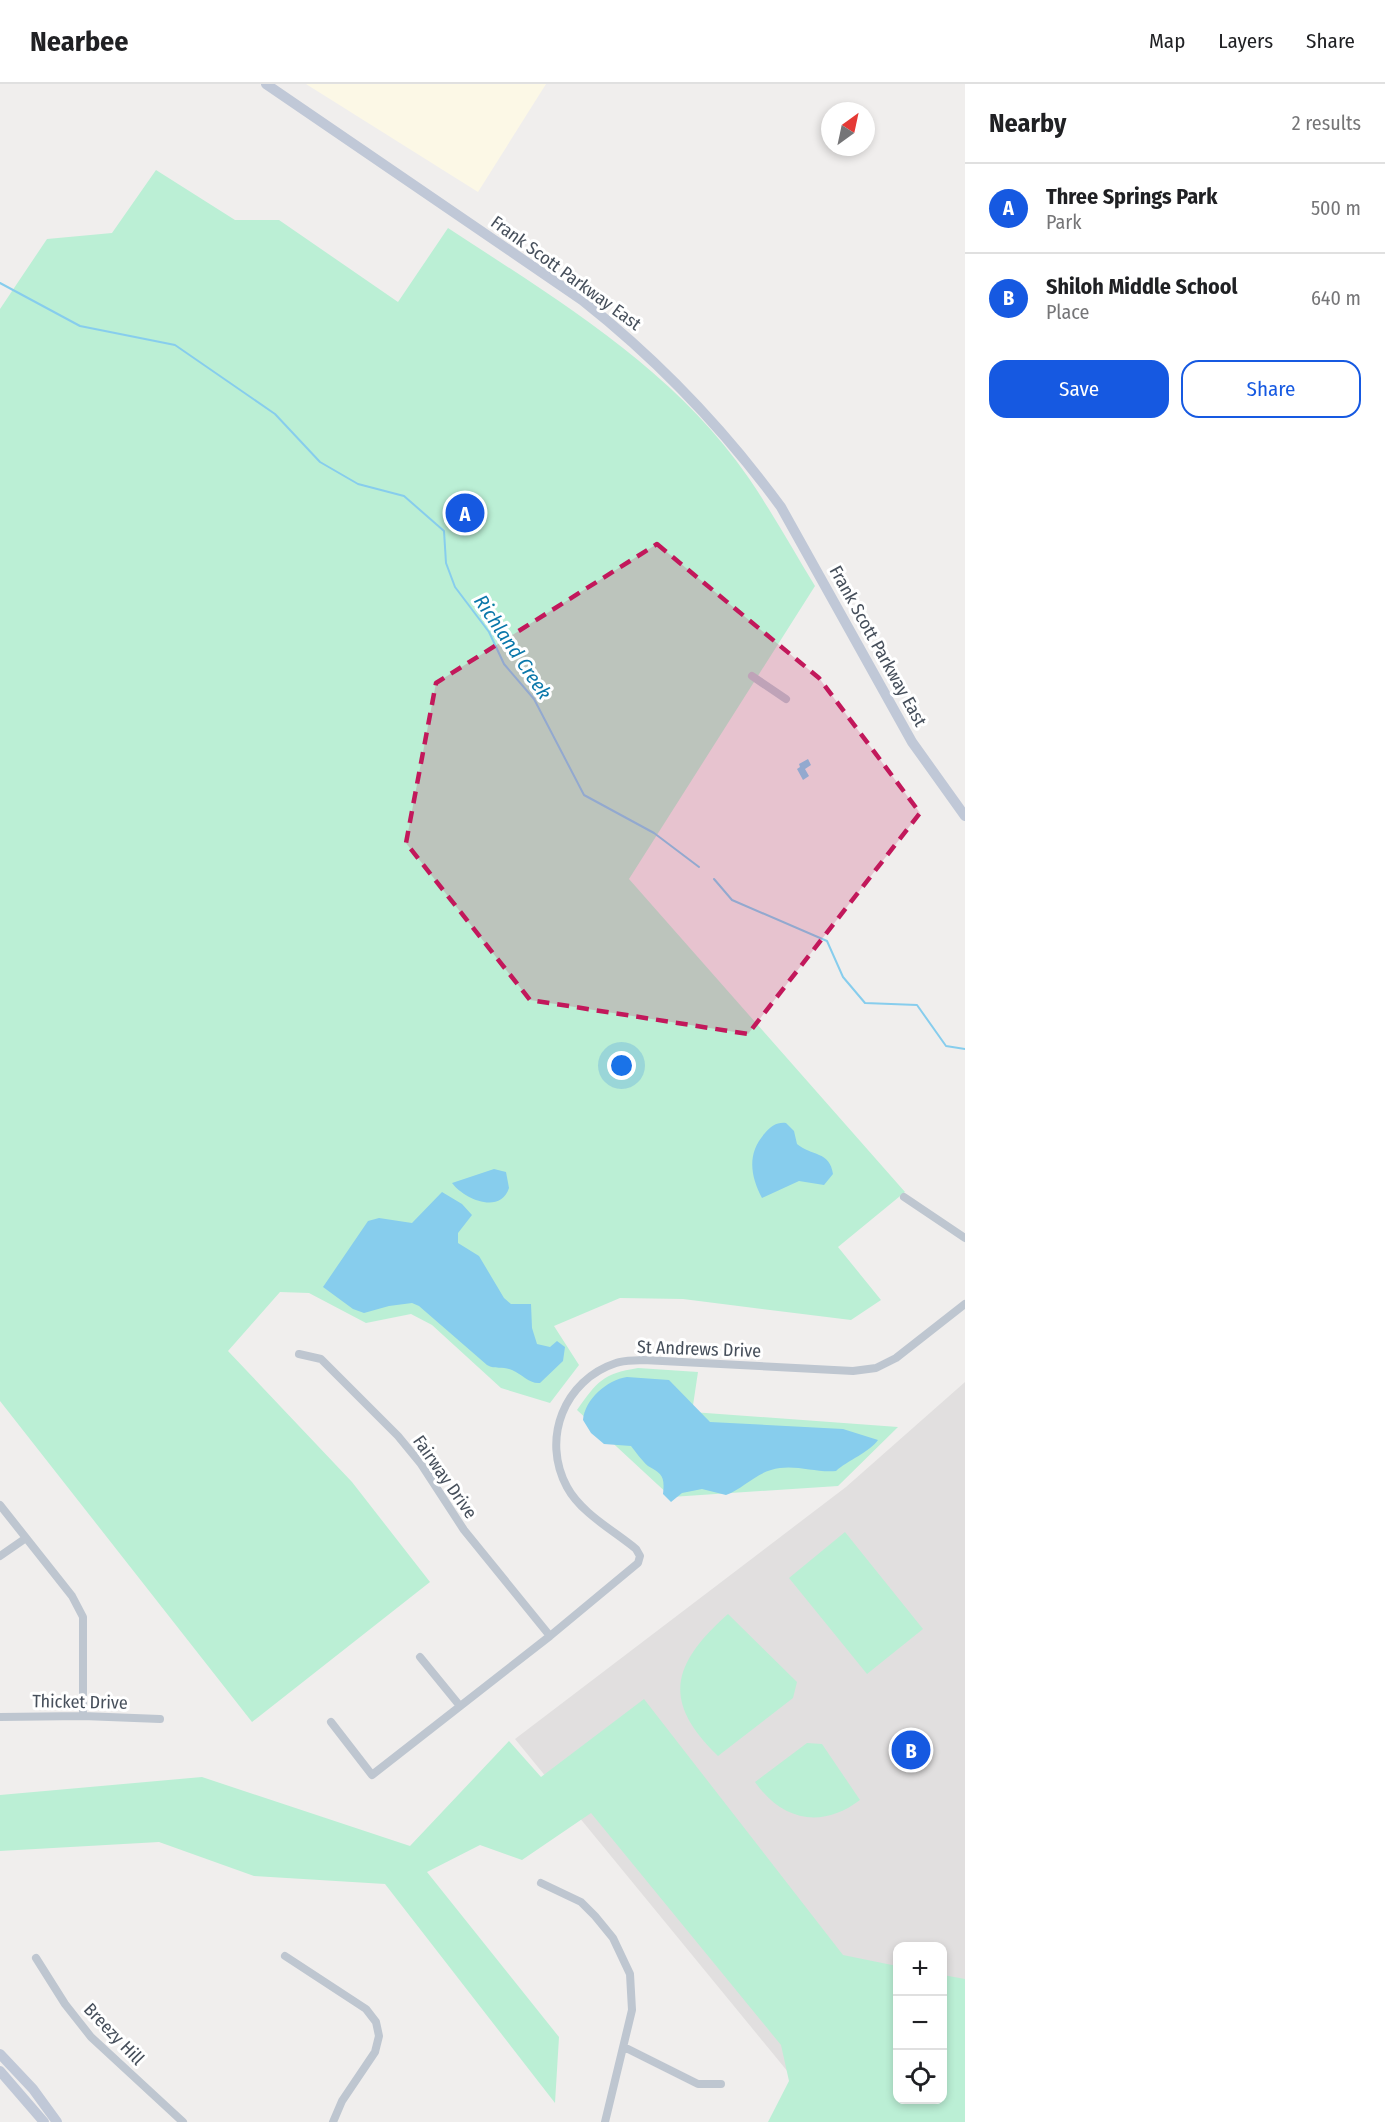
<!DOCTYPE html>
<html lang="en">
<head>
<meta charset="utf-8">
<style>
  body { margin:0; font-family:"Fira Sans Condensed",sans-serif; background:#f2f2f2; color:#202124 }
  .controls { position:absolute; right:18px; bottom:18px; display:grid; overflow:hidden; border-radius:12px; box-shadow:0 3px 9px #0003 }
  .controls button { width:54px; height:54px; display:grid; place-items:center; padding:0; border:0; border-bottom:2px solid #e0e0e0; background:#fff; color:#202124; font:30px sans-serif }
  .compass { position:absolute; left:821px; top:18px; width:54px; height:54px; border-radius:50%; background:#fff; box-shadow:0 3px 9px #0003; rotate:33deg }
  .you { position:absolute; left:622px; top:982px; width:21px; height:21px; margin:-15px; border:4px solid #fff; border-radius:50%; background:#1a73e8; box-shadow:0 0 0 9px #1a73e833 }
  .badge { display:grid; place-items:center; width:39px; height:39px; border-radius:50%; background:#1659e1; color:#fff; font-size:20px; font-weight:700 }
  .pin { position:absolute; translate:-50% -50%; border:3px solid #fff; box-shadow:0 2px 6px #0006 }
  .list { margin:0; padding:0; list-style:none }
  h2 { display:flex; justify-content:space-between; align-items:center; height:78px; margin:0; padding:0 24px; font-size:26px }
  h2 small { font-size:20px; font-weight:400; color:#757577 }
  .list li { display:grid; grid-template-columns:39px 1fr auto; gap:18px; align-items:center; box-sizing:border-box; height:90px; padding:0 24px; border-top:2px solid #e0e0e0 }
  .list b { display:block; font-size:22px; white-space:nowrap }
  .list p { margin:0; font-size:20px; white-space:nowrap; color:#757577 }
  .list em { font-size:20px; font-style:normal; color:#757577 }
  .actions { display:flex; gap:12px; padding:18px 24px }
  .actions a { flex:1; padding:14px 0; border:2px solid #1659e1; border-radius:18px; text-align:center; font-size:21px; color:#1659e1 }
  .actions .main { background:#1659e1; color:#fff }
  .icon { flex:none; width:33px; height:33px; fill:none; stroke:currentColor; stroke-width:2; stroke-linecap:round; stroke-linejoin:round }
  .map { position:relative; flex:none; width:965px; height:2038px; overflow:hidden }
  header { display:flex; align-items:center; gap:36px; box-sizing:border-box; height:84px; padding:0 30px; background:#fff; border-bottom:2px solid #e0e0e0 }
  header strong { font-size:28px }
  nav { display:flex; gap:33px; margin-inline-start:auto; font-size:21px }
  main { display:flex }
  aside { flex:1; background:#fff }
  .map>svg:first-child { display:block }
</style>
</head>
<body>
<header>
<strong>Nearbee</strong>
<nav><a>Map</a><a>Layers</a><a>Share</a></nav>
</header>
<main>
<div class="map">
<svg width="965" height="2038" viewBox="0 0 965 2038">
  <rect width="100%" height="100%" fill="#f0eeed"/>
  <path fill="#fcf8e6" d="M306,0H546L478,108Z"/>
  <path fill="#e1dfdf" d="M965,1298V1990L943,2008L942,1862H898V2016L829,2038L515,1655L846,1403Z"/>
  <path fill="#bbefd5" d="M156,86L235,136H279L398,218L448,144C556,215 673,284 748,393C772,428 793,466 815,502L629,795L905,1108L838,1163L881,1216L851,1236L683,1215L620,1214L554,1242L579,1281L550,1319L501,1304L432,1241L411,1230L366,1239L309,1209L280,1208L228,1267L352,1398L430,1498L252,1638L0,1317V225L47,155L112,149Z
    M638,1284L698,1288L692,1328L898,1343L838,1402L671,1413L577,1326C598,1297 602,1290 638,1284Z
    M845,1448L923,1545L867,1590L789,1494Z
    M728,1530L797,1598L793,1614L718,1672C661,1617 672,1580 728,1530Z
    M644,1615L843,1871L897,1882L898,2016H942L943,1891L965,1895V2038H768L789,1997L781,1961L591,1729L522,1776L480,1761L427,1788L559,1953L555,2019L385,1800L254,1792L159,1758L0,1767V1711L202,1693L410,1762L509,1657L541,1693Z
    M807,1659L822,1660L860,1716C822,1745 782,1737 755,1698Z"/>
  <path fill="#87cded" d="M808,675L811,681L805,685L809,692L803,696L797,685L800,683L799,680Z
    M786,1039L794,1047L797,1060C811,1072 830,1067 833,1090L824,1101L799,1097L762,1114C750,1091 747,1069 765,1049C771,1042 777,1038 786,1039Z
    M494,1085L506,1088L509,1104C500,1131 464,1115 452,1099Z
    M442,1108L462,1120L472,1131L458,1149V1159L479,1172L504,1214L511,1220H531L532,1244L537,1260L550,1263L557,1257L565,1263L563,1277L540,1299C529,1300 522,1290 512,1286C503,1282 496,1286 487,1281L419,1222L412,1219L389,1222L364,1229L353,1225L323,1203L368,1137L379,1134L412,1139Z
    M627,1293L669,1296L710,1338L843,1345L878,1356C871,1367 847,1377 836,1387C814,1389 793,1379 771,1386C754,1391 742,1405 726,1411L702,1405L682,1409L671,1418L663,1410C665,1392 662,1390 648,1382C642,1377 636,1368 631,1362L604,1360L591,1349L583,1336C585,1315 607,1296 627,1293Z"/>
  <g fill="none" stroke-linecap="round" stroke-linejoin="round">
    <path stroke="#87cded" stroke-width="2" d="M0,199L80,242L175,261L275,330L320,378L358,400L404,412L444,447L446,479L455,503L489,548L504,580L534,615L584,711L654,749L699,783
      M714,795L732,816L827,857L843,893L865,919L917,921L946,962L965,965"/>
    <path stroke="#bec6d0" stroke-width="8" d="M752,592L786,615
      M904,1113L965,1154
      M299,1270L321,1275L398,1352L421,1380L464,1446L550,1552
      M0,1421L72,1512L83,1533V1632
      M0,1472L26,1454
      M420,1573L460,1622
      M0,1633L83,1632L160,1635
      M331,1638L372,1691L550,1552L638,1479L640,1472L636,1465C613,1446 581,1429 567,1403C541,1355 564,1296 616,1279C624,1276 635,1277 643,1276L853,1287L876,1284L896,1274L965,1220
      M541,1799L581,1818L595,1832L613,1854L630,1890L632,1926L605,2038
      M285,1872L366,1925L376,1938L379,1952L375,1968L342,2017L333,2038
      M36,1874L65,1920L91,1953L183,2038
      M624,1963L698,2000H721"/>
    <path stroke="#c0c8d7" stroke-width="10" d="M266,0L582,216C658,276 724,345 781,423L912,658L965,732
      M0,1970L33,2005L57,2038
      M0,1987L44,2038"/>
  </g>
  <path fill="#c2185b" fill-opacity="0.2" stroke="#c2185b" stroke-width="4.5" stroke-dasharray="12 8" stroke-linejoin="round" d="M657,460L819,594L920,729L748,950L530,916L406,759L436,599Z"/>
  <g text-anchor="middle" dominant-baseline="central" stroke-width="6" stroke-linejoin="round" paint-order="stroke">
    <g font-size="18" fill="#464f5b" stroke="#fff">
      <text transform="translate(566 189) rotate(36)">Frank Scott Parkway East</text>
      <text transform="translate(878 562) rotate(61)">Frank Scott Parkway East</text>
      <text transform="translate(699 1265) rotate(2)">St Andrews Drive</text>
      <text transform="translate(445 1393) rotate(55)">Fairway Drive</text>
      <text transform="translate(80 1618) rotate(1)">Thicket Drive</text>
      <text transform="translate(114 1950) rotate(46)">Breezy Hill</text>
    </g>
    <g font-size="20" font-style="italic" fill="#0a77aa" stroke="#fff">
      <text transform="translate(513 563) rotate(56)">Richland Creek</text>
    </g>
  </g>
</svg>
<div class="controls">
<button>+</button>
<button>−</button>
<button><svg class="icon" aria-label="locate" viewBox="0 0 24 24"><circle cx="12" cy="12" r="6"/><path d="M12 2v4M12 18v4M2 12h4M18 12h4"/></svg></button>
</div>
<svg class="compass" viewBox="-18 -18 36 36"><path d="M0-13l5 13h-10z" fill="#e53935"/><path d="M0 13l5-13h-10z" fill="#757577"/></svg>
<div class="you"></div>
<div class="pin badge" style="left:465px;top:429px">A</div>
<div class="pin badge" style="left:911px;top:1666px">B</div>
</div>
<aside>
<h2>Nearby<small>2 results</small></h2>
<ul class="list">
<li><span class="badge">A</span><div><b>Three Springs Park</b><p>Park</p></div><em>500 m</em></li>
<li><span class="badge">B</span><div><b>Shiloh Middle School</b><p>Place</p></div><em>640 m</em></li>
</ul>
<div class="actions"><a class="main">Save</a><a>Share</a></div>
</aside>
</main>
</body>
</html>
